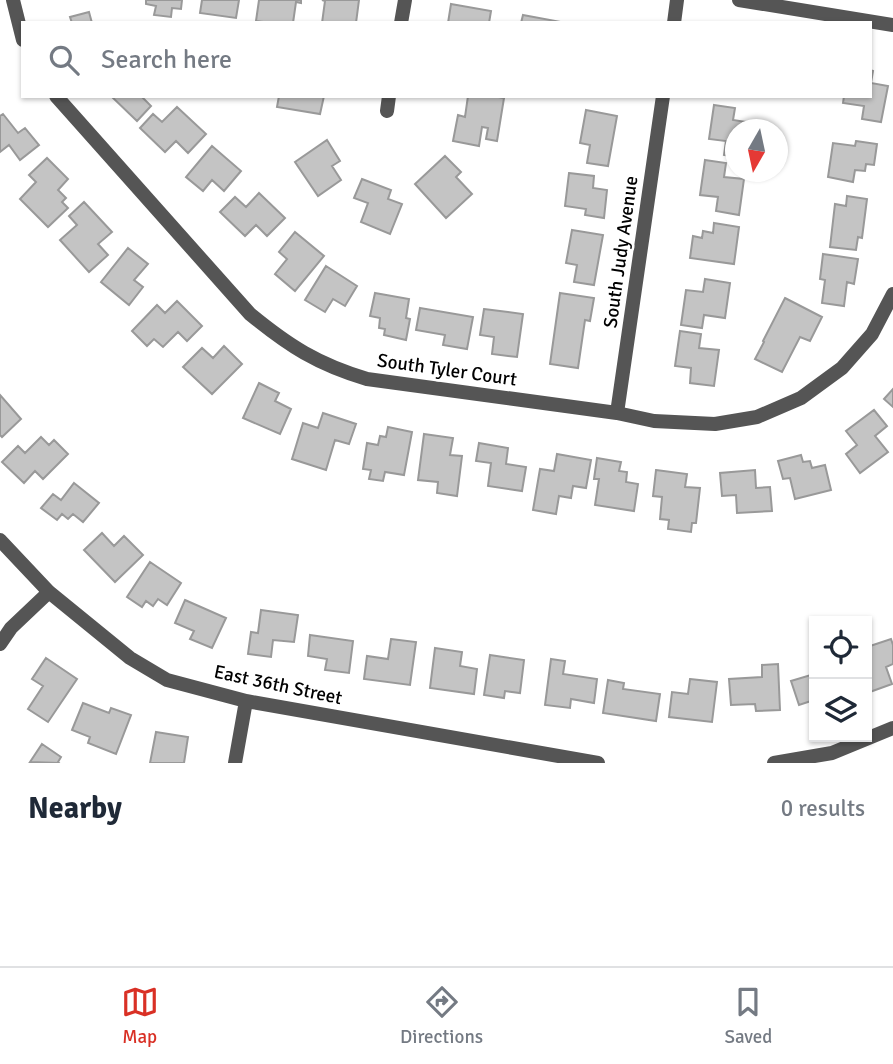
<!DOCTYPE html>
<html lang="en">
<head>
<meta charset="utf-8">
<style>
  body { margin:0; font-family:Signika,sans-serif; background:#f6f6f7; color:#1f2937 }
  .controls { position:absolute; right:21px; bottom:21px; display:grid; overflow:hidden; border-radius:0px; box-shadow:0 2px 5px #0004 }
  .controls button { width:63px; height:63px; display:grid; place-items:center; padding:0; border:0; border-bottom:2px solid #e0e1e3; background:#fff; color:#1f2937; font:35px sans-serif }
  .compass { position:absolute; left:725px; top:119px; width:63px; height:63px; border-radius:50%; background:#fff; box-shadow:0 2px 5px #0004; rotate:189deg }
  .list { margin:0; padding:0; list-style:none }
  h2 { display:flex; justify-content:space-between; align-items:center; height:91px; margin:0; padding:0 28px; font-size:30px }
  h2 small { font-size:23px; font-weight:400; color:#747a83 }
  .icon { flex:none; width:38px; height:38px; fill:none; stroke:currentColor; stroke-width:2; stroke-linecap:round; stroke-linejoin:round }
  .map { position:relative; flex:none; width:893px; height:763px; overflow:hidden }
  .search { position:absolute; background:#fff; box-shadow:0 2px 5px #0004; left:21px; right:21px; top:21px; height:77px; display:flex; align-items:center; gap:18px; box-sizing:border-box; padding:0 24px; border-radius:0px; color:#747a83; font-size:26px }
  .sheet { height:203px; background:#fff }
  nav { display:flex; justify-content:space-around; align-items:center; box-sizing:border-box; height:98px; border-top:2px solid #e0e1e3; background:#fff; font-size:19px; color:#747a83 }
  nav a { display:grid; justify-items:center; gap:4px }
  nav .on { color:#d93025 }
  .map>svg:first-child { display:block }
</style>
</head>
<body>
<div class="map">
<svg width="893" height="763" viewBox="0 0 893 763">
  <rect width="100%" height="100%" fill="#fff"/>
  <path fill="#c4c4c4" stroke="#999" stroke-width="2" d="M146,0H182L181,9L172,8L171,17L154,15L156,6L146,4Z
    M202,0H239L236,18L200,13Z
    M259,0H301V3L296,2L293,23H270L256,21Z
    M322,0H359L356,23H322L325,1Z
    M451,4L491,11L489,23H448Z
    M89,12L92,23H72L70,17Z
    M523,15L561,22V23H521Z
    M870,70L873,71L871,83L888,86L881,122L862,119L864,106L843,103L844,96H870Z
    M145,96L143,98L151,106L137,121L112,97Z
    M279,96H324L320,114L277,107Z
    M468,96H493L504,98L497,141L486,139L488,128L482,127L479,146L453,141L458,115L465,117Z
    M714,105L735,108L733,120L753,123L752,130H736V157L724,155L726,141L709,139Z
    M177,107L206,134L188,153L176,141L165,152L140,128L153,114L162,122Z
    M586,110L617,116L608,166L587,163L590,145L580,143Z
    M3,114L18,133L25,128L39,145L20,160L9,145L0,152V116Z
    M327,140L340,161L332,166L341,180L318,196L295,162Z
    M856,141L877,144L874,165L866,164L865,171L855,170L853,182L828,177L833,143L855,146Z
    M212,146L241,171L224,191L212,180L203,191L186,177Z
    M445,156L461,172L456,177L472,194L446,218L415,184Z
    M47,158L68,179L58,190L66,198L62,202L68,208L48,227L20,199L36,182L29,175Z
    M705,160L726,163L724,177L744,179L739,215L716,211L718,197L700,195Z
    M569,173L594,176L593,188L607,190L604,218L585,215L586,209L565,206Z
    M362,179L391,190L388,199L402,204L390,234L361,222L368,203L354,198Z
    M259,193L285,218L267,236L256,225L245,236L220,212L235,197L246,207Z
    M847,196L867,199L862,238L858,237L856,250L830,247L835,204L846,206Z
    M84,202L112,232L98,244L108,255L89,272L60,240L77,225L69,216Z
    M714,223L739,227L734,264L690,258L693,236L702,238L703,231L713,233Z
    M572,230L603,235L594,285L574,282L577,265L566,263Z
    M295,232L324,256L295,291L275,274L287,259L279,252Z
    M128,248L148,264L134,280L143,287L129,305L101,282Z
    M823,254L858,259L854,284L847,282L844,306L822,303L825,280L820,279Z
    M326,266L357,286L345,306L333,299L325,312L305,300Z
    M705,279L730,283L725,318L704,315L702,328L681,325L686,290L703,292Z
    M375,293L409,299L406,318L410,319L406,340L384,335L385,329L379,328L380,318L370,316Z
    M560,293L594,298L590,321L585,320L578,368L550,364Z
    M785,298L822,317L810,341L800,337L782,372L755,359L764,342L763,341Z
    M177,301L202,326L187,341L178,332L163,347L154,339L147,346L132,331L157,305L165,313Z
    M420,308L473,317L467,349L443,345L445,335L416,330Z
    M484,309L523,314L517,357L492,354L494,337L480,335Z
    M680,331L701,334L699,348L719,350L714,386L690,383L691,368L675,366Z
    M224,346L242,364L212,394L183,367L202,348L213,358Z
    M259,383L279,393L275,401L291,409L280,434L243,418Z
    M893,389V407L884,399Z
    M0,395L21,419L2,437L0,435Z
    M874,410L887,426L875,436L888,452L860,473L846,454L857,445L846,431Z
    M323,413L356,424L349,444L335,440L326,470L292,459L303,423L318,428Z
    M388,427L412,432L404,475L385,472L383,481L369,479L371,470L363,469L367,443L378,445L380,436L386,437Z
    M424,434L453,438L450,455L462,456L457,496L437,493L438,482L418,480Z
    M41,437L49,445L54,440L68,454L43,479L35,471L24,483L2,462L18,446L25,453Z
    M479,443L508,448L506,464L526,467L522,491L488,486L491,463L476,461Z
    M557,454L591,460L586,488L573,486L571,498L559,496L556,514L533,510L540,469L554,471Z
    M801,455L803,462L810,461L812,468L825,465L831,490L795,499L790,478L783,479L778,461Z
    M597,458L621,462L619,471L627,472L626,482L638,484L634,511L595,505L599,479H594Z
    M656,470L687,474L685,487L700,488L696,523H692L691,532L668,529L669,520L660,519L662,497L653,496Z
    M755,470L756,488L770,487L772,511L737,513L736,495L722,496L720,473Z
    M74,483L99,503L83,522L73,514L68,519L62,514L57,520L41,508L53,494L61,500Z
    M102,533L114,546L124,536L143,555L115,582L84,550Z
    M150,562L181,583L167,605L158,599L153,606L146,601L142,607L127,597Z
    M185,600L226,618L212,648L190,639L194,631L175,623Z
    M261,610L298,615L294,642L273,640L271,657L248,654L251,632L258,633Z
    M310,635L353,641L349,673L325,670L327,659L308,656Z
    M391,639L416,642L410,685L364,679L367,656L388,659Z
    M891,639L893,645V664L886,667L892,684L867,693V647Z
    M435,648L462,652L460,666L477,669L474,694L430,688Z
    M490,655L524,660L520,693L505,691L504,698L484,695Z
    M46,658L77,679L48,722L28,709L43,686L32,679Z
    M551,659L565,661L563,674L597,679L594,703L571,699L570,708L545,705Z
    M778,664L780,710L756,711L755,704L731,705L729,679L762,677V665Z
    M814,674V700L799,705L791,681Z
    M690,679L717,682L712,722L669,717L672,692L688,694Z
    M608,680L624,683L623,689L660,694L656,721L603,713Z
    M83,703L109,713L111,708L131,715L116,754L88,743L90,737L72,730Z
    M156,732L188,737L184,763H150Z
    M42,744L61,757L58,762L59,763L30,762Z"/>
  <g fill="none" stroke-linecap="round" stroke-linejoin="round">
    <path stroke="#555" stroke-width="14" d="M13,0L23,40
      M739,0L893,25
      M401,23L405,0
      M674,23L677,0
      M56,96L250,314C289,346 317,364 367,379L617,413L654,421L715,424L757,417L801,398L842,368L872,334L893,294
      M387,111L389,96
      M617,413L663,96
      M0,540L49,592L130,658L167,680L246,701L598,763
      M0,644L11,628L49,592
      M235,763L246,701
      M774,763L832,753L893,728"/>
  </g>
  <g text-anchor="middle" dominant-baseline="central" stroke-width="5" stroke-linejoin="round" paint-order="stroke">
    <g font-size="19" fill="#000" stroke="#fff">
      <text transform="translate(621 252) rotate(-82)">South Judy Avenue</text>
      <text transform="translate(447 370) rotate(8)">South Tyler Court</text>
      <text transform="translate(278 685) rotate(12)">East 36th Street</text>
    </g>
  </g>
</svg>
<div class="controls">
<button><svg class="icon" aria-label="locate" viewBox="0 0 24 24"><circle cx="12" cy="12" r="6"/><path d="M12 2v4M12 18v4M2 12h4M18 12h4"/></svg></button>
<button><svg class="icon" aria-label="layers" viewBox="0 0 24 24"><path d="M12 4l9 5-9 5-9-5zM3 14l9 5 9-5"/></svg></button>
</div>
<svg class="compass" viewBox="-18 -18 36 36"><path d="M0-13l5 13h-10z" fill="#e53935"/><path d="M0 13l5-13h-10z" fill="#747a83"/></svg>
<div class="search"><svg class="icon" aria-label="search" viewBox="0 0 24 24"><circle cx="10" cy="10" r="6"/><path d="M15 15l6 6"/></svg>Search here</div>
</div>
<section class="sheet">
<h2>Nearby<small>0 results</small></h2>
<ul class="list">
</ul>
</section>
<nav>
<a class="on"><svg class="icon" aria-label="map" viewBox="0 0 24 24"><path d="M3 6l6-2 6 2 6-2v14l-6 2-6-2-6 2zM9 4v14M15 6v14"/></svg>Map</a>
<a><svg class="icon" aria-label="directions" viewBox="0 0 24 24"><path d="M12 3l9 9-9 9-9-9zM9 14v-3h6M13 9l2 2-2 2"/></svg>Directions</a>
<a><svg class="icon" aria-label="saved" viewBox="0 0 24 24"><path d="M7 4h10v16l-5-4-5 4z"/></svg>Saved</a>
</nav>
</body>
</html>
